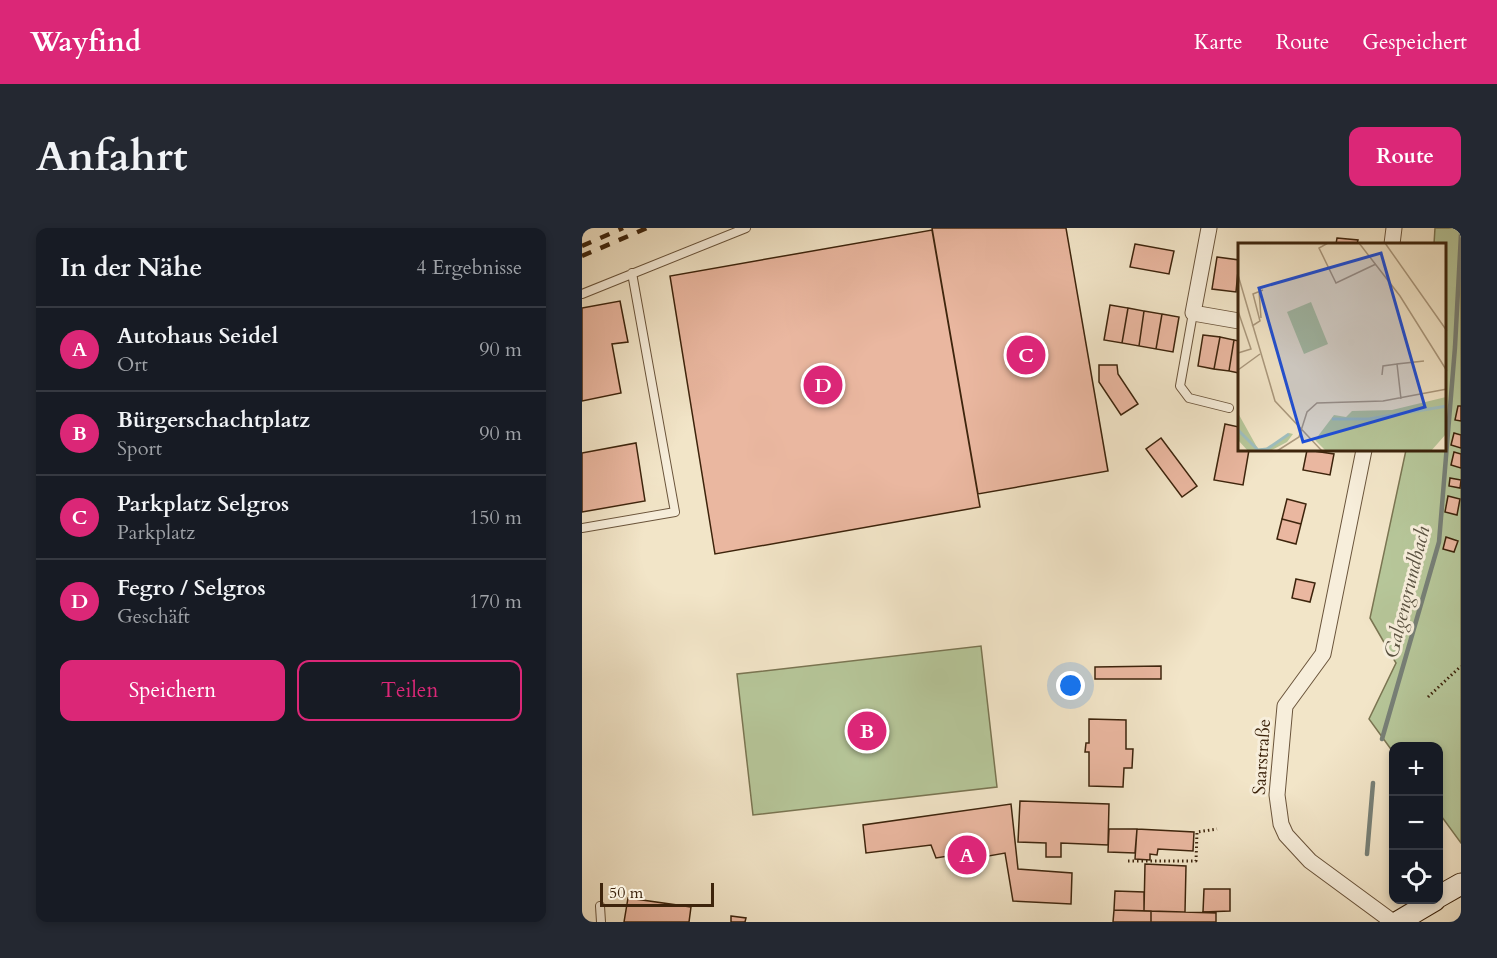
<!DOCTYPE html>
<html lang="de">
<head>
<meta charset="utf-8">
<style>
  body { margin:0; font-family:Cardo,serif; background:#242831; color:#f1f3f6 }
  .controls { position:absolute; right:18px; bottom:18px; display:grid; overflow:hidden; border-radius:12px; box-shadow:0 3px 9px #0003 }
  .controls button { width:54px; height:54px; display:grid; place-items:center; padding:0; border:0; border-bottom:2px solid #363941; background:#171b24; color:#f1f3f6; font:30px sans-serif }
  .scale { position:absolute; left:18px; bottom:15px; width:114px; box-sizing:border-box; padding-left:6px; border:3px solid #3d240c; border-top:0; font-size:16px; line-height:21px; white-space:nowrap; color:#3d240c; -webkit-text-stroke:4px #f7eedb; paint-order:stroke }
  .you { position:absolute; left:489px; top:458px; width:21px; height:21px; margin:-15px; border:4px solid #fff; border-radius:50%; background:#1a73e8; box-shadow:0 0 0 9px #1a73e833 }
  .badge { display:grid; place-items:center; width:39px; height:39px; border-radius:50%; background:#db2777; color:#fff; font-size:20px; font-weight:700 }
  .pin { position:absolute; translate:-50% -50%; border:3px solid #fff; box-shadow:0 2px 6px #0006 }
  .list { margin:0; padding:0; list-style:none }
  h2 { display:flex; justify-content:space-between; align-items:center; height:78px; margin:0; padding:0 24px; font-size:26px }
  h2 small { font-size:20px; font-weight:400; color:#9ea1a6 }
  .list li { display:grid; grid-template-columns:39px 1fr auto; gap:18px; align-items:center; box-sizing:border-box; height:84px; padding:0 24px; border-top:2px solid #363941 }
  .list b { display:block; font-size:22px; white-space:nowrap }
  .list p { margin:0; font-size:20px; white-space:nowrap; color:#9ea1a6 }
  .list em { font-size:20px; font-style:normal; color:#9ea1a6 }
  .actions { display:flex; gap:12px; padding:18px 24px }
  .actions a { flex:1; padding:14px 0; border:2px solid #db2777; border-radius:12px; text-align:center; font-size:21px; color:#db2777 }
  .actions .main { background:#db2777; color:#fff }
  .icon { flex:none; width:33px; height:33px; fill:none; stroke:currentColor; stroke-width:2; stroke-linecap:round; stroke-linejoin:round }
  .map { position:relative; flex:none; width:879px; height:694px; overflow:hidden; border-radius:12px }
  header { display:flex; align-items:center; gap:36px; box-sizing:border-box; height:84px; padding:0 30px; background:#db2777; color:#fff }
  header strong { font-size:28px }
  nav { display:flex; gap:33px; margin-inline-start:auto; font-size:21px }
  .intro { display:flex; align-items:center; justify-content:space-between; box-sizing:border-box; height:144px; padding:0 36px }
  h1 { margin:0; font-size:42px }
  .button { padding:15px 27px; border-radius:12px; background:#db2777; color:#fff; font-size:21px; font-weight:700 }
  main { display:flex; gap:36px; padding:0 36px }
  aside { flex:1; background:#171b24; border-radius:12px; box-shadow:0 3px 9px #0003 }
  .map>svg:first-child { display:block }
</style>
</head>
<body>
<header>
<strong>Wayfind</strong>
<nav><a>Karte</a><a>Route</a><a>Gespeichert</a></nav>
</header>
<div class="intro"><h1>Anfahrt</h1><a class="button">Route</a></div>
<main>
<aside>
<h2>In der Nähe<small>4 Ergebnisse</small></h2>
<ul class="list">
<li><span class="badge">A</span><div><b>Autohaus Seidel</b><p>Ort</p></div><em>90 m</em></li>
<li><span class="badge">B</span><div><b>Bürgerschachtplatz</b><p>Sport</p></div><em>90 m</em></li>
<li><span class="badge">C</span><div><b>Parkplatz Selgros</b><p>Parkplatz</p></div><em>150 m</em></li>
<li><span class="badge">D</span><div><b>Fegro / Selgros</b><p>Geschäft</p></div><em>170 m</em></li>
</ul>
<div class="actions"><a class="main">Speichern</a><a>Teilen</a></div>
</aside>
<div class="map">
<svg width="879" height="694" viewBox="0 0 879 694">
  <rect width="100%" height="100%" fill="#f2e5c8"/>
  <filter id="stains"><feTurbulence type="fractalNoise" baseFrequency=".00333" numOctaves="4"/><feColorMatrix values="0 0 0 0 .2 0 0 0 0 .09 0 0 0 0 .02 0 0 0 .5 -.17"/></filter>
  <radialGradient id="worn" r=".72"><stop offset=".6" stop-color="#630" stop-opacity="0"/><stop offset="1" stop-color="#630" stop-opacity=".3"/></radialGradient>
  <path fill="#b6c699" stroke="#7a7552" stroke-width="1.5" d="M853,0H879V615L857,585L856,518H812L811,524L787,491L814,435L788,390L824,222H862V16H852Z
    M399,418L415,559L171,587L155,446Z"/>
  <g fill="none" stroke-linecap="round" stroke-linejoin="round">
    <path stroke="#778077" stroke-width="4.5" d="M800,511L857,314L873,119L879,6
      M785,626L791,555"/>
  </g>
  <path fill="#eab7a0" stroke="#3d240c" stroke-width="1.5" d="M350,0H484L526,243L396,266Z
    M350,2L398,279L133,326L88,48Z
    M755,10L776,12L775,16H754Z
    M553,16L592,23L587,46L548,39Z
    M635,29L657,32L654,64L630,61Z
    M38,73L46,114L30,116L39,165L0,173V80Z
    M528,77L546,80L540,115L522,112Z
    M546,80L562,83L557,118L540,115Z
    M562,83L580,86L574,121L557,118Z
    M580,86L597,89L591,124L574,121Z
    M621,107L638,109L632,141L616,138Z
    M638,109L652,112L647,143L632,141Z
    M652,112L657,113V145L647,143Z
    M517,137H535L536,146L556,176L539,187L517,154Z
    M876,178H879V193L873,192Z
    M643,196L657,199V222H667L661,257L632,252Z
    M872,205L879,207V220L869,217Z
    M579,210L615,258L600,269L564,221Z
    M54,215L63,273L0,284V225Z
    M725,222L752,226L748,247L721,242Z
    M872,224L879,226V240L869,237Z
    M868,250L879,252L878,260L867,258Z
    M866,268L878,271L875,287L863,284Z
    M705,271L724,276L719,296L700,291Z
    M700,291L719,296L714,316L695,311Z
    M864,309L876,313L872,324L861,321Z
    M714,351L733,355L728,374L710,370Z
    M579,438V451H513V439Z
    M507,491L544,492V521H551L550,540H542L541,559L507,558V524H503L504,515H507Z
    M438,573L527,576L526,617L479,615V629H464V615L436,614Z
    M429,576L436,641L490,645L489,676L431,673L423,625L367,635L366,628L354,630L349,617L284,625L281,597Z
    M527,601H555L553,625L526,624Z
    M555,601L612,604L611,623L576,621L575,627L568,626V632L553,631Z
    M563,636L604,638L603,684L562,683Z
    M622,661H648V683L621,684Z
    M533,663L562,664V683L532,682Z
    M46,670L109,679L107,694H42Z
    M532,682L569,683V694H531Z
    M569,683L634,685V694H569Z
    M149,688L164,690L163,694H149Z"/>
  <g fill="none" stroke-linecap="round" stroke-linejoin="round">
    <g stroke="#6a543b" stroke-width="10">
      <path id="service" d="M0,66L164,0
        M611,85L598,158L607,170L647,180
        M0,300L93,284L50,45
        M18,678L19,694"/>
    </g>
    <g stroke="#6a543b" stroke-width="17">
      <path id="minor" d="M627,0L611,85L657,93
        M810,16L812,0
        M782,222L741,426L703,478L695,567L699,596L704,607L728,633L811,694"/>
    </g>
    <g stroke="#3d240c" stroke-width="23">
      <path id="secondary" d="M856,669L879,656
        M816,694L853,672"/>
    </g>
    <path stroke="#3d240c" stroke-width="3" stroke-dasharray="1.5 3" stroke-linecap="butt" d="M846,469L879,438
      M546,633H614L615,604L635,601"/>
    <use href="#service" stroke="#f7eedb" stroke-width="8"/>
    <use href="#minor" stroke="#f7eedb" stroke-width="15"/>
    <use href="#secondary" stroke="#f7eedb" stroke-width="21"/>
    <path stroke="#3d240c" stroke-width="4.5" stroke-dasharray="10 10" stroke-linecap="butt" d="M0,18L41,0
      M0,28L65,0"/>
  </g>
  <g text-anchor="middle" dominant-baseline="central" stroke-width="6" stroke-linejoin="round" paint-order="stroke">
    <g font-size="18" fill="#3d240c" stroke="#f7eedb">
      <text transform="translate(680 529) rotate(-86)">Saarstraße</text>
    </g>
    <g font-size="20" font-style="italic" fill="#5a5241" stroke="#f7eedb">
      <text transform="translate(825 364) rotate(-76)">Galgengrundbach</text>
    </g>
  </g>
  <g transform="translate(656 15)">
    <rect width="208" height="208" fill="#f2e5c8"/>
    <path d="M73,59L90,101L66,111L49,69ZM208,154V191L193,208H88L77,197L96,172L108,174L114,168L154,167ZM0,170L20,206L33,204L51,190L55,191L49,199L32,208H10L0,197Z" fill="#b6c699"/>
    <path fill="none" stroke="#9ebdbe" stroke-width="3" d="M94,176H131L209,163M0,187L20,207L29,206L51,191"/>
    <path fill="none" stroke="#aa987d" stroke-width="1.5" d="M90,0L81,5L98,40L138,21M121,0L162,53L209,128M147,0L209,88M0,32L37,158L84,208M21,48L23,75M0,68L13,106L0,110M14,83L22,78L15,51L25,47M0,127L22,111M144,132L145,123L159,121M163,156L159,121L186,118M39,208L61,194L69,169L79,160L145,158L209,146"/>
    <path fill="#1d4ed8" fill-opacity="0.15" stroke="#1d4ed8" stroke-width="3" d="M143,10L187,164L65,199L21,45Z"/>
    <rect width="208" height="208" fill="none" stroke="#3d240c" stroke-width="3"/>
  </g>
  <rect width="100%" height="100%" filter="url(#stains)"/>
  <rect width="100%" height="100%" fill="url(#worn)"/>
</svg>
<div class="controls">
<button>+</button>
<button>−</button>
<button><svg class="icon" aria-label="locate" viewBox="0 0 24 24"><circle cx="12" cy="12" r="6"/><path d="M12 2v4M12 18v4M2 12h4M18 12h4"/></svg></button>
</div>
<div class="scale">50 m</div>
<div class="you"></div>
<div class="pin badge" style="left:385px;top:627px">A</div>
<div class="pin badge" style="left:285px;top:503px">B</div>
<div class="pin badge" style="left:444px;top:127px">C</div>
<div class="pin badge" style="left:241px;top:157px">D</div>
</div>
</main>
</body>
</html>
